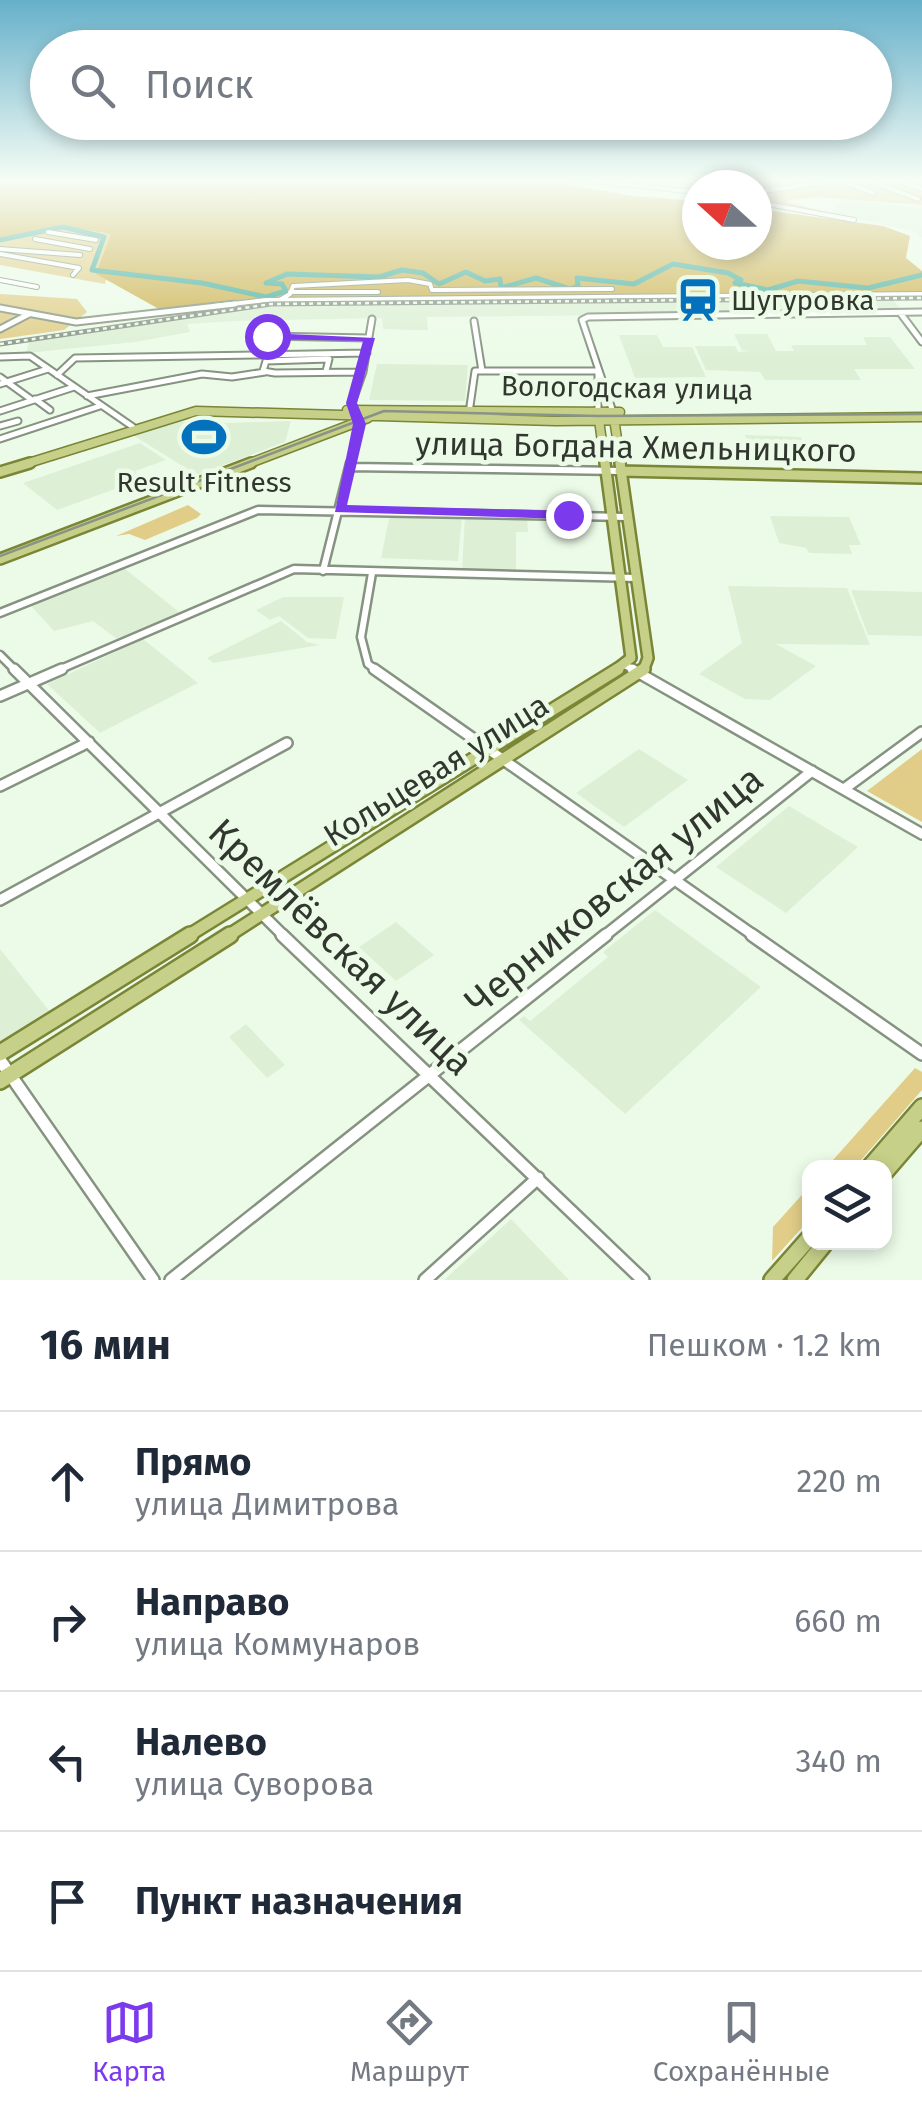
<!DOCTYPE html>
<html lang="ru">
<head>
<meta charset="utf-8">
<style>
  body { margin:0; font-family:"Fira Sans",sans-serif; background:#f2f2f3; color:#1f2937 }
  .controls { position:absolute; right:30px; bottom:30px; display:grid; overflow:hidden; border-radius:20px; box-shadow:0 5px 15px #0003 }
  .controls button { width:90px; height:90px; display:grid; place-items:center; padding:0; border:0; border-bottom:2px solid #e0e1e3; background:#fff; color:#1f2937; font:50px sans-serif }
  .compass { position:absolute; left:682px; top:170px; width:90px; height:90px; border-radius:50%; background:#fff; box-shadow:0 5px 15px #0003; rotate:291deg }
  .stop { position:absolute; width:30px; height:30px; margin:-22px; border:8px solid #7c3aed; border-radius:50%; background:#fff }
  .stop.end { background:#7c3aed; border-color:#fff; box-shadow:0 2px 10px #0008 }
  .list { margin:0; padding:0; list-style:none }
  h2 { display:flex; justify-content:space-between; align-items:center; height:130px; margin:0; padding:0 40px; font-size:42px }
  h2 small { font-size:32px; font-weight:400; color:#747a83 }
  .list li { display:grid; grid-template-columns:65px 1fr auto; gap:30px; align-items:center; box-sizing:border-box; height:140px; padding:0 40px; border-top:2px solid #e0e1e3 }
  .list b { display:block; font-size:38px; white-space:nowrap }
  .list p { margin:0; font-size:32px; white-space:nowrap; color:#747a83 }
  .list em { font-size:32px; font-style:normal; color:#747a83 }
  .icon { flex:none; width:55px; height:55px; fill:none; stroke:currentColor; stroke-width:2; stroke-linecap:round; stroke-linejoin:round }
  .map { position:relative; flex:none; width:922px; height:1280px; overflow:hidden }
  .search { position:absolute; background:#fff; box-shadow:0 5px 15px #0003; left:30px; right:30px; top:30px; height:110px; display:flex; align-items:center; gap:25px; box-sizing:border-box; padding:0 35px; border-radius:55px; color:#747a83; font-size:38px }
  .sheet { height:690px; background:#fff }
  nav { display:flex; justify-content:space-around; align-items:center; box-sizing:border-box; height:140px; border-top:2px solid #e0e1e3; background:#fff; font-size:28px; color:#747a83 }
  nav a { display:grid; justify-items:center; gap:5px }
  nav .on { color:#7c3aed }
  .map>svg:first-child { display:block }
</style>
</head>
<body>
<div class="map">
<svg width="922" height="1280" viewBox="0 0 922 1280">
  <rect width="100%" height="100%" fill="#ecfbe8"/>
  <path fill="#ddf0d6" d="M843,200L922,208V238L917,232L831,213Z
    M893,300L903,312L427,317L428,330H409L383,329L382,318L234,321L187,324L190,332L135,342L26,353L29,342L181,315L257,307Z
    M734,334H767L776,351H794L791,345H867L863,337H890L915,369H854L861,380H765L760,372L706,370L695,346H735L738,352L750,351L742,350Z
    M619,335H657L663,347H692L706,377L635,378Z
    M377,364L468,365L465,401L369,400Z
    M168,421L227,423L291,421L285,442L197,475L131,434Z
    M745,435L801,437L810,460L752,459Z
    M140,443L166,460L135,471L138,474L124,479L129,484L57,510L23,483Z
    M390,514L462,516L458,561L381,558Z
    M465,516L527,517L528,532H516V572L462,571Z
    M770,516L849,517L861,545H849L852,554L809,553L806,548L779,543Z
    M124,568L179,612L117,639L93,621L54,631L31,606Z
    M728,586L847,588L870,645L776,644L816,666L770,700L745,699L699,674L742,643Z
    M851,590L922,592V636L868,635Z
    M283,597H344L336,639L308,638L279,616L270,620L256,610Z
    M281,621L307,642L320,645L213,663L207,658Z
    M143,639L198,683L100,733L47,684Z
    M639,749L688,780L624,827L576,793Z
    M789,806L858,847L786,913L716,867Z
    M655,910L761,987L625,1114L519,1020L524,1016L530,1021L608,957L603,952Z
    M396,922L434,955L396,981L359,947Z
    M0,949L51,1013L0,1045Z
    M246,1024L285,1065L267,1078L229,1037Z
    M511,1219L569,1280H444Z"/>
  <path fill="#e1cd88" d="M604,182H922V205L816,197L784,201L821,211L816,213L757,202V185H697V191L677,184Z
    M75,225L115,234L105,284L0,265V239L47,226Z
    M0,294L77,299L87,312L64,330L0,339Z
    M188,505L201,514L197,518L145,540L129,534L116,536Z
    M922,749V822L867,791Z
    M915,1068L922,1072V1090L855,1167H843L833,1160Z
    M809,1187V1220L772,1261L773,1227Z"/>
  <path fill="#cdb14f" d="M0,182H552L633,196L697,201V245H757V209L883,226L910,236L906,258L922,271V294L288,297L159,309L96,274L111,234C59,223 50,231 0,241Z"/>
  <g fill="none" stroke-linecap="round" stroke-linejoin="round">
    <path stroke="#44ab9c" stroke-width="5" d="M0,240L63,227L104,237L92,270L202,283L266,297L286,291L282,284L266,283L287,274L379,277L402,270L423,273L439,284L466,272L485,281L500,279L501,288L536,278L570,289L578,286L577,278L634,284L673,264L728,273L741,280L735,283L768,290L798,281L868,288L922,275"/>
    <g stroke="#869381" stroke-width="6">
      <path id="minor-far4" d="M600,182L697,192
        M845,182L873,193
        M873,182L918,199
        M902,182L922,189
        M757,192L829,182
        M757,202L854,220
        M48,232L96,240
        M35,239L90,249
        M0,249L80,255
        M0,254L79,268L73,275
        M0,280L37,287
        M290,292H378
        M278,301L290,294L293,286L408,280L430,284L432,290L612,289
        M214,306L266,300L922,294"/>
    </g>
    <g stroke="#869381" stroke-width="9">
      <path id="minor-far3" d="M0,308L76,322L235,304
        M901,314L922,342
        M474,321L482,371
        M0,329L29,314
        M267,336L369,338
        M268,356L266,361L329,359L326,371
        M0,357L30,356L133,427
        M266,361L263,371L275,373L363,372
        M598,372V412
        M57,375L75,358L367,353
        M0,377L32,400
        M0,384L48,369
        M87,396L202,374L232,377L265,372
        M35,399L50,410
        M0,411L74,387
        M613,412L582,320L588,317L922,312
        M469,413L475,371H598
        M0,426L18,421
        M0,439L100,406
        M350,465L360,424L352,403L363,372L372,319"/>
    </g>
    <g stroke="#869381" stroke-width="11">
      <path id="minor-far2" d="M350,467L620,471
        M323,571L350,463
        M372,573L361,637L368,664L378,671
        M0,613L258,510L627,517
        M0,655L16,671
        M624,665L638,671
        M56,671L294,569L636,578"/>
    </g>
    <g stroke="#869381" stroke-width="14">
      <path id="minor-far1" d="M14,669L285,937
        M374,669L756,937
        M632,669L922,834
        M0,696L62,669
        M0,786L89,742
        M844,789L922,732
        M0,900L287,743
        M603,937L812,771"/>
    </g>
    <g stroke="#869381" stroke-width="16">
      <path id="minor" d="M282,935L643,1280
        M752,935L922,1054
        M0,1060L153,1280
        M171,1280L606,935
        M425,1280L538,1178"/>
    </g>
    <g stroke="#7a8536" stroke-width="11">
      <path id="major-far3" d="M347,410L620,412
        M598,412L605,465
        M613,412L621,465
        M22,465L196,411L556,421L922,417
        M245,465L368,418"/>
    </g>
    <g stroke="#7a8536" stroke-width="14">
      <path id="major-far2" d="M605,463L631,658L614,671
        M620,463L648,658L643,671
        M620,471L922,478
        M0,472L30,463
        M0,559L251,463"/>
    </g>
    <g stroke="#7a8536" stroke-width="16">
      <path id="major-far1" d="M186,937L618,669
        M226,937L644,669"/>
    </g>
    <g stroke="#7a8536" stroke-width="20">
      <path id="major" d="M0,1053L190,935
        M0,1081L230,935
        M869,1168L922,1107
        M884,1173L922,1129
        M772,1280L810,1237
        M795,1280L826,1242"/>
    </g>
    <use href="#minor-far4" stroke="#fff" stroke-width="4"/>
    <use href="#minor-far3" stroke="#fff" stroke-width="5"/>
    <use href="#minor-far2" stroke="#fff" stroke-width="6"/>
    <use href="#minor-far1" stroke="#fff" stroke-width="9"/>
    <use href="#minor" stroke="#fff" stroke-width="11"/>
    <use href="#major-far3" stroke="#c7d089" stroke-width="8"/>
    <use href="#major-far2" stroke="#c7d089" stroke-width="9"/>
    <use href="#major-far1" stroke="#c7d089" stroke-width="11"/>
    <use href="#major" stroke="#c7d089" stroke-width="15"/>
    <path stroke="#899386" stroke-width="2.5" d="M0,556L384,411L599,416L922,414"/>
    <g stroke="#899386" stroke-width="5">
      <path id="rail" d="M0,344L271,304L922,298"/>
    </g>
    <use href="#rail" stroke="#ecfbe8" stroke-width="2.5" stroke-dasharray="4" stroke-linecap="butt"/>
  </g>
  <linearGradient id="sky" x2="0" y2="1"><stop stop-color="#66b0ca"/><stop offset="0.5" stop-color="#f6fdf5"/><stop offset="1" stop-color="#f6fdf5" stop-opacity="0"/></linearGradient>
  <rect width="922" height="361" fill="url(#sky)"/>
  <path fill="#7c3aed" d="M267,333L375,338L357,403L366,424L347,505L568,511L574,515L568,519L335,512L353,424L346,403L363,341L263,339Z"/>
  <defs>
    <g id="station-bare" transform="scale(3.45)"><path d="M-3-6H3Q5-6 5-4V2Q5 4 3 4L4.5 6H3L1.5 4h-3L-3 6H-4.5L-3 4Q-5 4-5 2V-4Q-5-6-3-6ZM-3.5-4v3h7v-3ZM-3.5 1v1.5H-2V1ZM2 1v1.5H3.5V1Z" fill="#0471bc" stroke="#ecfbe8" stroke-width="2.5" paint-order="stroke"/></g>
    <g id="stadium-bare" transform="scale(3.45)"><path d="M0-5a6.5 5 0 1 0 0 10a6.5 5 0 1 0 0-10ZM-3.5-1.8h7v3.6h-7Z" fill="#0471bc" stroke="#ecfbe8" stroke-width="2.5" paint-order="stroke"/></g>
  </defs>
  <g fill-rule="evenodd">
    <use href="#station-bare" x="698" y="300"/>
    <use href="#stadium-bare" x="204" y="437"/>
  </g>
  <g text-anchor="middle" dominant-baseline="central" stroke-width="9" stroke-linejoin="round" paint-order="stroke">
    <g font-size="28" fill="#31362f" stroke="#ecfbe8" text-anchor="start">
      <text x="731" y="300">Шугуровка</text>
      <text x="204" y="482" text-anchor="middle">Result Fitness</text>
    </g>
    <g font-size="28" fill="#31362f" stroke="#ecfbe8">
      <text transform="translate(627 388) rotate(1)">Вологодская улица</text>
    </g>
    <g font-size="32" fill="#31362f" stroke="#ecfbe8">
      <text transform="translate(636 447) rotate(1)">улица Богдана Хмельницкого</text>
      <text transform="translate(436 770) rotate(-32)">Кольцевая улица</text>
    </g>
    <g font-size="38" fill="#31362f" stroke="#ecfbe8">
      <text transform="translate(614 890) rotate(-39)">Черниковская улица</text>
      <text transform="translate(341 947) rotate(44)">Кремлёвская улица</text>
    </g>
  </g>
</svg>
<div class="controls">
<button><svg class="icon" aria-label="layers" viewBox="0 0 24 24"><path d="M12 4l9 5-9 5-9-5zM3 14l9 5 9-5"/></svg></button>
</div>
<svg class="compass" viewBox="-18 -18 36 36"><path d="M0-13l5 13h-10z" fill="#e53935"/><path d="M0 13l5-13h-10z" fill="#747a83"/></svg>
<div class="stop" style="left:267px;top:336px"></div>
<div class="stop end" style="left:568px;top:515px"></div>
<div class="search"><svg class="icon" aria-label="search" viewBox="0 0 24 24"><circle cx="10" cy="10" r="6"/><path d="M15 15l6 6"/></svg>Поиск</div>
</div>
<section class="sheet">
<h2>16 мин<small>Пешком · 1.2 km</small></h2>
<ul class="list">
<li><svg class="icon" aria-label="ahead" viewBox="0 0 24 24"><path d="M12 20V5M6 11l6-6 6 6"/></svg><div><b>Прямо</b><p>улица Димитрова</p></div><em>220 m</em></li>
<li><svg class="icon" aria-label="right" viewBox="0 0 24 24"><path d="M7 20v-9h11M14 6l5 5-5 5"/></svg><div><b>Направо</b><p>улица Коммунаров</p></div><em>660 m</em></li>
<li><svg class="icon" aria-label="left" viewBox="0 0 24 24"><path d="M17 20v-9H6M10 6l-5 5 5 5"/></svg><div><b>Налево</b><p>улица Суворова</p></div><em>340 m</em></li>
<li><svg class="icon" aria-label="arrive" viewBox="0 0 24 24"><path d="M6 21V4h12l-3 4 3 4H6"/></svg><div><b>Пункт назначения</b></div></li>
</ul>
</section>
<nav>
<a class="on"><svg class="icon" aria-label="map" viewBox="0 0 24 24"><path d="M3 6l6-2 6 2 6-2v14l-6 2-6-2-6 2zM9 4v14M15 6v14"/></svg>Карта</a>
<a><svg class="icon" aria-label="directions" viewBox="0 0 24 24"><path d="M12 3l9 9-9 9-9-9zM9 14v-3h6M13 9l2 2-2 2"/></svg>Маршрут</a>
<a><svg class="icon" aria-label="saved" viewBox="0 0 24 24"><path d="M7 4h10v16l-5-4-5 4z"/></svg>Сохранённые</a>
</nav>
</body>
</html>
